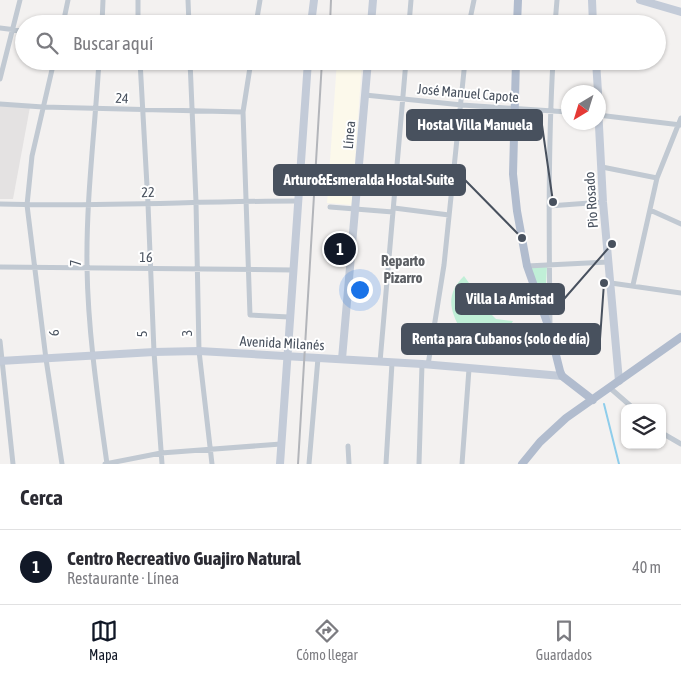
<!DOCTYPE html>
<html lang="es">
<head>
<meta charset="utf-8">
<style>
  body { margin:0; font-family:"Asap Condensed",sans-serif; background:#f7f7f7; color:#2b2b33 }
  .controls { position:absolute; right:15px; bottom:15px; display:grid; overflow:hidden; border-radius:10px; box-shadow:0 1px 4px #0004 }
  .controls button { width:45px; height:45px; display:grid; place-items:center; padding:0; border:0; border-bottom:1px solid #e1e1e2; background:#fff; color:#2b2b33; font:25px sans-serif }
  .compass { position:absolute; left:561px; top:85px; width:45px; height:45px; border-radius:50%; background:#fff; box-shadow:0 1px 4px #0004; rotate:218deg }
  .you { position:absolute; left:359px; top:289px; width:18px; height:18px; margin:-12px; border:4px solid #fff; border-radius:50%; background:#1a73e8; box-shadow:0 0 0 8px #1a73e833 }
  .badge { display:grid; place-items:center; width:32px; height:32px; border-radius:50%; background:#111827; color:#fff; font-size:16px; font-weight:700 }
  .pin { position:absolute; translate:-50% -50%; border:2px solid #fff; box-shadow:0 1px 5px #0006 }
  .list { margin:0; padding:0; list-style:none }
  h2 { display:flex; justify-content:space-between; align-items:center; height:65px; margin:0; padding:0 20px; font-size:21px }
  h2 small { font-size:16px; font-weight:400; color:#7c7c81 }
  .list li { display:grid; grid-template-columns:32px 1fr auto; gap:15px; align-items:center; box-sizing:border-box; height:75px; padding:0 20px; border-top:1px solid #e1e1e2 }
  .list b { display:block; font-size:19px; white-space:nowrap }
  .list p { margin:0; font-size:16px; white-space:nowrap; color:#7c7c81 }
  .list em { font-size:16px; font-style:normal; color:#7c7c81 }
  .icon { flex:none; width:28px; height:28px; fill:none; stroke:currentColor; stroke-width:2; stroke-linecap:round; stroke-linejoin:round }
  .map { position:relative; flex:none; width:681px; height:464px; overflow:hidden }
  .search { position:absolute; background:#fff; box-shadow:0 1px 4px #0004; left:15px; right:15px; top:15px; height:55px; display:flex; align-items:center; gap:12px; box-sizing:border-box; padding:0 18px; border-radius:28px; color:#7c7c81; font-size:19px }
  .sheet { height:140px; background:#fff }
  nav { display:flex; justify-content:space-around; align-items:center; box-sizing:border-box; height:70px; border-top:1px solid #e1e1e2; background:#fff; font-size:14px; color:#7c7c81 }
  nav a { display:grid; justify-items:center; gap:2px }
  nav .on { color:#111827 }
  .map>svg:first-child { display:block }
</style>
</head>
<body>
<div class="map">
<svg width="681" height="464" viewBox="0 0 681 464">
  <rect width="100%" height="100%" fill="#f3f1f0"/>
  <path fill="#fcf9eb" d="M337,61L362,62L352,205L327,203Z"/>
  <path fill="#e4e2e2" d="M0,106L30,107L13,199H0Z"/>
  <path fill="#c0efd7" d="M547,266L545,304L530,267Z
    M464,276L474,290C486,290 498,283 506,296C502,303 495,307 492,315L496,319L513,321L510,326L518,340L511,344H454L461,330C449,309 446,294 464,276Z"/>
  <g fill="none" stroke-linecap="round" stroke-linejoin="round">
    <path stroke="#8ecdeb" stroke-width="2" d="M604,404L619,464"/>
    <path stroke="#c1c9d2" stroke-width="5" d="M138,0V24
      M188,0L189,24
      M63,24L68,0
      M102,24L103,0
      M256,24L260,0
      M409,24L411,0
      M469,24L474,0
      M555,24L557,0
      M0,28L24,31
      M54,61L32,156L27,205L46,359L62,464
      M99,61C95,130 86,198 87,267C88,333 98,399 107,464
      M140,61L148,204L154,352L162,464
      M190,61L196,202L199,351L212,464
      M251,61L243,112L250,315L289,317
      M268,61L307,67
      M0,79L20,0
      M365,95L462,105L568,112
      M0,104L43,107L243,112
      M598,115L681,125
      M602,167L657,178
      M0,204C99,207 198,201 297,201
      M549,206L603,202
      M330,207L393,212
      M394,208L449,215
      M650,210L681,224
      M527,266L608,262
      M0,267L293,270
      M611,283L681,293
      M633,285L657,178L681,118
      M550,326C549,237 548,149 553,61
      M0,341L13,464
      M380,362L406,61
      M428,365L444,265L465,61
      M610,388L633,408
      M662,433L681,444
      M348,446L349,464
      M105,464L161,453L281,444
      M309,464L318,358
      M386,464L392,363
      M419,464L422,364
      M462,464L469,369"/>
    <path stroke="#c3cbd8" stroke-width="8" d="M592,0L593,24
      M640,0L681,12
      M311,24L314,0
      M371,24L373,0
      M596,61L598,92
      M598,107L603,202L619,381
      M342,359L368,61
      M0,361L154,352L199,351L422,364L562,376
      M280,464L308,61"/>
    <path stroke="#b1bcce" stroke-width="8" d="M517,24L518,0
      M516,61L513,174L517,211L527,266L550,331L560,371L562,376L593,400
      M522,464L540,442L566,418L681,337"/>
    <path stroke="#b3b5ba" stroke-width="2" d="M330,24L331,0
      M298,464L322,61"/>
  </g>
  <g text-anchor="middle" dominant-baseline="central" stroke-width="4" stroke-linejoin="round" paint-order="stroke">
    <g font-size="14" fill="#48515e" stroke="#fff">
      <text transform="translate(468 93) rotate(5)">José Manuel Capote</text>
      <text transform="translate(122 98) rotate(3)">24</text>
      <text transform="translate(349 135) rotate(-85)">Línea</text>
      <text transform="translate(148 192) rotate(-2)">22</text>
      <text transform="translate(591 200) rotate(-94)">Pio Rosado</text>
      <text transform="translate(146 257) rotate(1)">16</text>
      <text transform="translate(76 263) rotate(-90)">7</text>
      <text transform="translate(54 333) rotate(83)">9</text>
      <text transform="translate(187 333) rotate(-91)">3</text>
      <text transform="translate(142 334) rotate(-92)">5</text>
      <text transform="translate(282 343) rotate(3)">Avenida Milanés</text>
    </g>
    <g font-size="15" font-weight="bold" fill="#5d6065" stroke="#fff">
      <text x="403" y="260">Reparto<tspan x="403" dy="17">Pizarro</tspan></text>
    </g>
  </g>
  <path fill="none" stroke="#48515e" stroke-width="2" d="M553 202L542 125M522 238L465 180M612 244L564 299M604 283L600 339"/>
  <g fill="#48515e" stroke="#fff" stroke-width="2">
    <circle cx="553" cy="202" r="5"/>
    <circle cx="522" cy="238" r="5"/>
    <circle cx="612" cy="244" r="5"/>
    <circle cx="604" cy="283" r="5"/>
  </g>
  <g fill="#48515e" stroke="#48515e" stroke-width="2">
    <rect x="407" y="110" width="135" height="30" rx="5"/>
    <rect x="274" y="165" width="191" height="30" rx="5"/>
    <rect x="456" y="284" width="108" height="30" rx="5"/>
    <rect x="402" y="324" width="198" height="30" rx="5"/>
  </g>
  <g font-size="15" text-anchor="middle" font-weight="bold" fill="#fff">
    <text x="475" y="130">Hostal Villa Manuela</text>
    <text x="369" y="185">Arturo&amp;Esmeralda Hostal-Suite</text>
    <text x="510" y="304">Villa La Amistad</text>
    <text x="501" y="344">Renta para Cubanos (solo de día)</text>
  </g>
</svg>
<div class="controls">
<button><svg class="icon" aria-label="layers" viewBox="0 0 24 24"><path d="M12 4l9 5-9 5-9-5zM3 14l9 5 9-5"/></svg></button>
</div>
<svg class="compass" viewBox="-18 -18 36 36"><path d="M0-13l5 13h-10z" fill="#e53935"/><path d="M0 13l5-13h-10z" fill="#7c7c81"/></svg>
<div class="you"></div>
<div class="pin badge" style="left:340px;top:249px">1</div>
<div class="search"><svg class="icon" aria-label="search" viewBox="0 0 24 24"><circle cx="10" cy="10" r="6"/><path d="M15 15l6 6"/></svg>Buscar aquí</div>
</div>
<section class="sheet">
<h2>Cerca<small></small></h2>
<ul class="list">
<li><span class="badge">1</span><div><b>Centro Recreativo Guajiro Natural</b><p>Restaurante · Línea</p></div><em>40 m</em></li>
</ul>
</section>
<nav>
<a class="on"><svg class="icon" aria-label="map" viewBox="0 0 24 24"><path d="M3 6l6-2 6 2 6-2v14l-6 2-6-2-6 2zM9 4v14M15 6v14"/></svg>Mapa</a>
<a><svg class="icon" aria-label="directions" viewBox="0 0 24 24"><path d="M12 3l9 9-9 9-9-9zM9 14v-3h6M13 9l2 2-2 2"/></svg>Cómo llegar</a>
<a><svg class="icon" aria-label="saved" viewBox="0 0 24 24"><path d="M7 4h10v16l-5-4-5 4z"/></svg>Guardados</a>
</nav>
</body>
</html>
